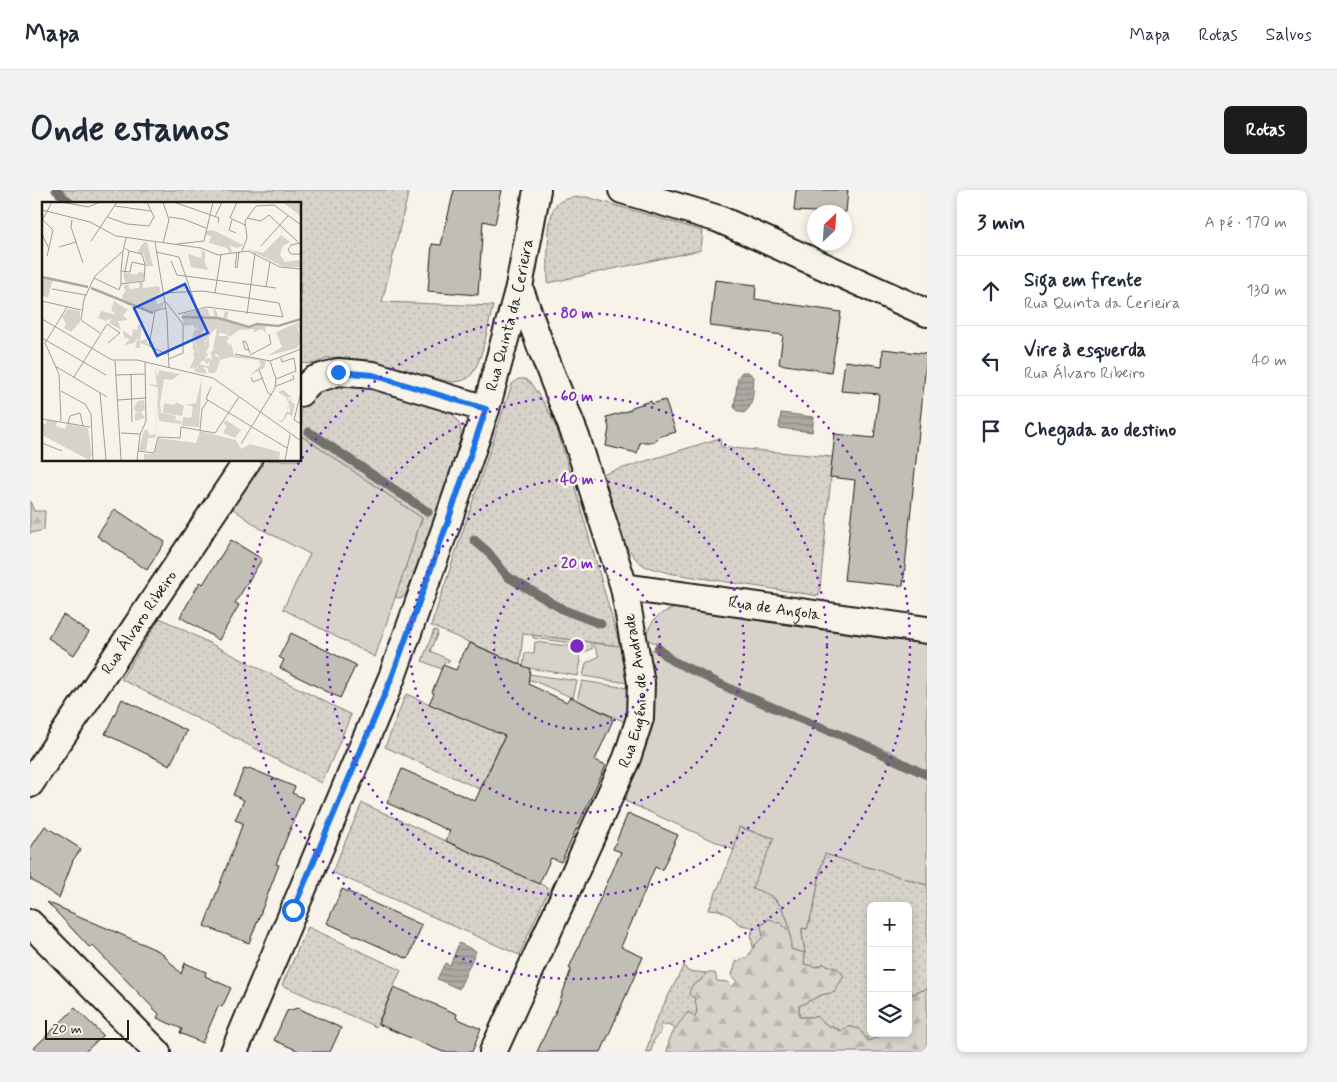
<!DOCTYPE html>
<html lang="pt">
<head>
<meta charset="utf-8">
<style>
  body { margin:0; font-family:Mynerve,sans-serif; background:#f2f2f3; color:#1f2937 }
  .controls { position:absolute; right:15px; bottom:15px; display:grid; overflow:hidden; border-radius:8px; box-shadow:0 2px 8px #0003 }
  .controls button { width:45px; height:45px; display:grid; place-items:center; padding:0; border:0; border-bottom:1px solid #e0e1e3; background:#fff; color:#1f2937; font:25px sans-serif }
  .compass { position:absolute; left:777px; top:15px; width:45px; height:45px; border-radius:50%; background:#fff; box-shadow:0 2px 8px #0003; rotate:25deg }
  .scale { position:absolute; left:15px; bottom:12px; width:84px; box-sizing:border-box; padding-left:5px; border:2px solid #1c1c1c; border-top:0; font-size:14px; line-height:18px; white-space:nowrap; color:#1c1c1c; -webkit-text-stroke:4px #f7f3e8; paint-order:stroke }
  .stop { position:absolute; width:15px; height:15px; margin:-11px; border:4px solid #1a73e8; border-radius:50%; background:#fff }
  .stop.end { background:#1a73e8; border-color:#fff; box-shadow:0 1px 5px #0008 }
  .list { margin:0; padding:0; list-style:none }
  h2 { display:flex; justify-content:space-between; align-items:center; height:65px; margin:0; padding:0 20px; font-size:21px }
  h2 small { font-size:16px; font-weight:400; color:#747a83 }
  .list li { display:grid; grid-template-columns:32px 1fr auto; gap:15px; align-items:center; box-sizing:border-box; height:70px; padding:0 20px; border-top:1px solid #e0e1e3 }
  .list b { display:block; font-size:19px; white-space:nowrap }
  .list p { margin:0; font-size:16px; white-space:nowrap; color:#747a83 }
  .list em { font-size:16px; font-style:normal; color:#747a83 }
  .icon { flex:none; width:28px; height:28px; fill:none; stroke:currentColor; stroke-width:2; stroke-linecap:round; stroke-linejoin:round }
  .map { position:relative; flex:none; width:897px; height:862px; overflow:hidden; border-radius:8px }
  header { display:flex; align-items:center; gap:30px; box-sizing:border-box; height:70px; padding:0 25px; background:#fff; border-bottom:1px solid #e0e1e3 }
  header strong { font-size:24px }
  nav { display:flex; gap:28px; margin-inline-start:auto; font-size:18px }
  .intro { display:flex; align-items:center; justify-content:space-between; box-sizing:border-box; height:120px; padding:0 30px }
  h1 { margin:0; font-size:35px }
  .button { padding:12px 22px; border-radius:8px; background:#1c1c1c; color:#fff; font-size:18px; font-weight:700 }
  main { display:flex; gap:30px; padding:0 30px }
  aside { flex:1; background:#fff; border-radius:8px; box-shadow:0 2px 8px #0003 }
  .map>svg:first-child { display:block }
</style>
</head>
<body>
<header>
<strong>Mapa</strong>
<nav><a>Mapa</a><a>Rotas</a><a>Salvos</a></nav>
</header>
<div class="intro"><h1>Onde estamos</h1><a class="button">Rotas</a></div>
<main>
<div class="map">
<svg width="897" height="862" viewBox="0 0 897 862">
  <defs>
    <pattern id="grass-dots" width="8" height="8" patternUnits="userSpaceOnUse" patternTransform="scale(1.25)"><rect width="8" height="8" fill="#d7d3cb"/><path d="M2 2h.1M6 6h.1" fill="none" stroke="#b8b5ae" stroke-width="1.8" stroke-linecap="round"/></pattern>
    <pattern id="forest-firs" width="22" height="20" patternUnits="userSpaceOnUse" patternTransform="scale(1.25)"><rect width="22" height="20" fill="#d7d3cb"/><path d="M5 1l3.5 6h-7zM16 11l3.5 6h-7z" fill="#b8b5ae"/></pattern>
    <pattern id="water-rules" width="6" height="5" patternUnits="userSpaceOnUse" patternTransform="scale(1.25)"><rect width="6" height="5" fill="#aca9a2"/><path d="M0 2.5h6" fill="none" stroke="#8b8983"/></pattern>
  </defs>
  <rect width="100%" height="100%" fill="#f7f3e8"/>
  <filter id="ink" filterUnits="userSpaceOnUse"><feTurbulence type="fractalNoise" baseFrequency=".02" numOctaves="2"/><feDisplacementMap in="SourceGraphic" scale="10" xChannelSelector="R" yChannelSelector="G"/><feConvolveMatrix kernelMatrix="1 2 1 2 8 2 1 2 1" color-interpolation-filters="sRGB"/></filter>
  <g filter="url(#ink)">
    <path fill="url(#grass-dots)" stroke="#7a7874" d="M26,0H379L352,112L463,116C458,134 452,177 438,188C434,191 427,192 422,192L310,167L296,168L284,174L272,173L270,178V14H41Z
      M548,7H557L673,41L671,60L518,93C518,77 516,26 526,15C531,9 541,8 548,7Z
      M488,189H495L501,194L514,213L527,239L545,298L590,456L493,444L490,474L401,436L482,194Z
      M331,195L411,216L424,226L430,235L431,246L427,263L399,345L375,406L370,408L365,407L392,328L270,245V220C289,196 303,196 331,195Z
      M690,248L691,257L803,267L789,406L638,383C631,380 621,379 615,376C589,361 579,312 571,285Z
      M130,428L321,525L292,593L91,489Z
      M376,504L475,545L450,599L355,557Z
      M332,613L519,698L489,765L302,682Z
      M708,637L744,648L739,705C753,714 757,728 761,743L750,733L733,747L723,757L721,746L723,737L711,735L700,726L689,720L679,719L704,660Z
      M795,664L897,695V799L887,802L878,807V716H841V843H849L851,846L838,851L797,835L787,827H769V816L791,805L805,802L807,797L813,787L808,779L794,774L786,777L774,774L775,763L772,744V738L777,739L784,716L791,677Z
      M278,737L371,780L346,837L252,795Z
      M654,775L657,781L676,783L671,790L661,797C665,808 669,817 665,827L658,822L645,840L643,836L638,834L631,835V842L624,850L621,862H616L625,832Z"/>
    <path fill="url(#forest-firs)" stroke="#7a7874" d="M0,311L4,321H15L14,340L0,343Z
      M739,729L750,733L761,743V759L775,763L774,774L786,777L794,774L808,779L814,786L807,797L805,802L791,805L769,816V827H787L797,835L811,841L818,836L829,839L838,851L851,846L849,843H878V807L887,802L897,799V862H637C638,845 648,835 658,822L665,827L667,821L665,809L659,804L661,797L671,790L676,783H685L687,791L698,792L702,797L707,791L702,785L706,772L718,767L723,757L733,747L731,736Z"/>
    <path fill="#d7d3cb" stroke="#7a7874" d="M270,245L392,328L345,467L253,419L280,364L231,339L202,318L234,270H270Z
      M651,417L726,425V430L897,454V582L861,562L821,545L779,531L700,497L672,482L646,471L631,455L615,449C621,428 630,421 651,417Z
      M404,440L408,442L400,461L420,470L418,473L414,472L411,479L392,471Z
      M503,445L560,452L563,458L554,462L550,454L503,448Z
      M505,452L546,457L551,471L548,486L493,477L495,463H504Z
      M563,453L590,456L598,493L553,486L556,473L569,466Z
      M614,456L626,462L639,472L747,523L821,552L854,569L897,588V695L795,664L791,677L784,716L777,739L772,738V744L775,763L761,759C761,742 759,724 746,710C741,704 729,701 722,698L744,648L709,637L704,660L595,611L608,569Z
      M492,483L547,491L543,508L504,491L492,488Z
      M552,491L598,498L599,510L595,532L547,510Z"/>
    <path fill="url(#water-rules)" stroke="#72716c" d="M712,182H718L724,187C723,198 725,218 713,223L706,220L704,217L708,187Z
      M751,223L784,227L782,242L749,238Z
      M429,753L446,761L429,799L407,789L415,773L420,775Z"/>
    <g fill="none" stroke-linecap="round" stroke-linejoin="round">
      <path stroke="#72716c" stroke-width="9" d="M26,0L41,14
        M279,242L398,322
        M444,350L458,362L478,387L534,420L571,434
        M628,458L641,470L707,502L768,528L823,550L897,585"/>
    </g>
    <path fill="#c0beb5" stroke="#1c1c1c" d="M424,0H472L465,34L453,31L448,105L398,101L402,54L411,55Z
      M766,0H818L816,22H785L764,21Z
      M685,90L726,95L725,109L811,122L801,182L749,174L753,145L680,136Z
      M853,159L897,164L873,396L814,390L825,290L800,287L805,244L844,248L849,204L811,201L815,171L852,176Z
      M635,210L646,242L631,246L623,252H610L607,263L576,256L579,238L576,227L600,220L602,217L621,211L622,214Z
      M85,319L135,352L117,380L67,346Z
      M201,350L232,369L205,413L209,415L189,450L150,427L170,392L173,394Z
      M33,425L59,442L44,465L18,448Z
      M261,443L326,475L310,508L250,478L254,470L249,467Z
      M440,453L500,479L498,494L537,512L541,507L582,527L581,529L583,530L565,570L576,575L531,672L521,668L509,694L416,651L420,641L357,613L372,579L445,611L475,546L399,514L404,503L402,502L413,475L426,480L435,460H437Z
      M92,509L157,541L140,575L75,544Z
      M219,578L265,597L262,603L273,608L246,674L249,675L219,753L174,736L213,633L205,630L214,610L203,605L214,579L218,580Z
      M598,623L648,645L632,680L625,677L591,757L613,767L571,862H507L529,814L541,779L539,778L591,662L583,659Z
      M15,636L51,659L43,670L29,708L0,689V659Z
      M312,699L392,735L378,769L297,733Z
      M17,712L131,762L151,784L155,773L176,782L175,786L201,798L192,817L189,815L172,853L150,843L152,839L127,828L129,824L63,756L60,758Z
      M364,797L427,824L426,828L451,839L442,862H413L348,834Z
      M45,818L73,845L55,862H0Z
      M268,818L311,838L300,862H271L244,850L257,821Z"/>
    <g fill="none" stroke-linecap="round" stroke-linejoin="round">
      <g stroke="#1c1c1c" stroke-width="30">
        <g id="street">
          <path d="M592,0L689,29L897,123"/>
          <path d="M270,203L283,190L308,182L343,185L456,219"/>
          <path id="s1" d="M594,397L897,440"/>
          <path id="s2" d="M0,594L218,270"/>
          <path d="M0,733L127,862"/>
          <path id="s3" d="M204,862L362,487L417,334L456,219L489,97L507,0"/>
          <path id="s4" d="M463,862L597,568L610,528L611,493L594,397L546,247L512,160L489,97"/>
        </g>
      </g>
      <use href="#street" stroke="#f7f3e8" stroke-width="26"/>
    </g>
  </g>
  <g fill="none" stroke-linecap="round" stroke-linejoin="round" filter="url(#ink)">
    <path stroke="#1a73e8" stroke-width="6" d="M263,720L362,487L417,334L456,219L343,185L308,182"/>
  </g>
  <g fill="none" stroke="#7b2cbf" stroke-width="2.5" stroke-dasharray="2.5 5">
    <circle cx="547" cy="456" r="83"/>
    <circle cx="547" cy="456" r="167"/>
    <circle cx="547" cy="456" r="250"/>
    <circle cx="547" cy="456" r="333"/>
  </g>
  <g text-anchor="middle" dominant-baseline="central" stroke-width="5" stroke-linejoin="round" paint-order="stroke">
    <g font-size="16" fill="#1c1c1c" stroke="#f7f3e8">
      <text stroke="none"><textPath href="#s3" startOffset="788">Rua Quinta da Cerieira</textPath></text>
      <text stroke="none"><textPath href="#s1" startOffset="152">Rua de Angola</textPath></text>
      <text stroke="none"><textPath href="#s2" startOffset="195">Rua Álvaro Ribeiro</textPath></text>
      <text stroke="none"><textPath href="#s4" startOffset="392">Rua Eugénio de Andrade</textPath></text>
    </g>
  </g>
  <g transform="translate(12 12)">
    <rect width="259" height="259" fill="#f7f3e8"/>
    <path d="M240,0H259V15L255,11ZM171,28L201,43V44L194,46L188,43L190,50L187,51L185,46L167,41L169,34L164,33V29ZM239,33L248,40L241,44L238,53L243,60L259,58V65H242L205,47L221,51ZM102,40H105L111,64H104L102,52L95,50ZM160,48L163,50V62L167,68L149,65L146,52L159,56ZM81,70L95,73L96,70L103,71L101,78L83,81ZM0,75L11,77L6,96L0,93ZM97,80H101V86L117,84L119,90L115,92L120,93L113,94L115,102L122,100L121,105L112,111L83,102L80,94L84,89L81,84L86,82L88,87L97,86ZM26,107L38,109V120L29,130L22,126L24,122L20,115ZM183,109L186,110L185,117L205,124L223,122L224,132L220,127L212,130V127L197,128L188,135L183,132H186L185,125L179,129L178,124L173,144L178,147L177,153H181L189,141L192,153L204,154L224,159L222,166L207,174L219,163L217,158L188,155L178,158L174,170L167,172L171,166L167,164L168,159L165,162L161,158L157,162L163,164H156L153,170L152,165L147,167L152,157V152L149,155L153,149L151,148L150,132L158,156L164,153L160,152L165,144L162,142L167,135V145L164,150L166,153L162,157L168,156L171,166L178,157L175,152H168L173,145L171,146L175,126L171,129L167,125L157,132L155,122H178L174,114L181,116ZM257,120L259,131L255,122L245,125L250,143L259,141L255,145H259L225,154L240,145L234,130ZM113,167L116,175L117,168L138,172L130,178L122,177L118,202L119,211L134,214L133,218L139,219V222L117,219L116,201L114,233L113,236H106L104,249L97,248L102,228H106L107,233L114,232L116,186L106,182L115,183ZM160,175L157,225L140,224L141,215L149,216L151,205L144,203L154,201ZM241,188L250,195H246L247,199L250,196L249,200L253,202L250,214L246,212L240,221L235,216L240,219L245,209L248,211V204L244,208L247,203L244,195L236,190ZM102,198L103,207L99,210L103,216L93,219V212L98,210H93L92,202L93,204L96,199ZM5,218L15,220L14,224L23,227L25,222L46,226L50,253L47,258L0,233V222H4ZM184,218L199,228L193,236L181,231L185,224L181,221ZM158,229L194,238L199,247L208,242L238,250L237,258H102V252H112L116,236L154,241Z" fill="#d7d3cb"/>
    <path d="M72,99L86,108L81,113L86,118L76,119L79,128L67,121L70,116L64,119L56,116L59,109L74,113L69,108ZM100,122L98,139L104,137L106,144L98,141V146H93L96,135L92,141L82,143L88,137L82,135L81,128L90,135L91,127L95,128L96,123ZM168,124L171,129L162,141L165,145L161,150L163,155L158,156L151,133L153,127L162,132Z" fill="#d7d3cb"/>
    <path d="M165,106L168,114H172L171,107L174,108L178,122H155V128L151,123L142,124L140,112ZM255,122L259,141L250,143L245,125ZM180,124L178,129L184,124L186,132L178,131L176,134H185L187,137L184,139L187,143L182,153H177L178,147L173,144L176,126ZM170,151L178,157L169,169L166,171V166L161,165L165,172L153,170L157,164H169ZM134,200L142,204L140,214L121,211L122,201L133,203Z" fill="#d7d3cb"/>
    <path fill="none" stroke="#aca9a2" stroke-width="2.5" d="M0,75L46,85M49,86L111,111M140,115L176,116L207,125L215,122L236,124L259,117"/>
    <path fill="none" stroke="#9f9d96" stroke-width="1" d="M19,0L46,5L58,0M121,0L127,18L121,41M132,0L177,16L176,21M195,0L188,16L203,23M73,4L109,9M0,8L48,20L74,34L159,46L176,53L206,49L238,65L259,67M65,15L85,22L107,24L112,15L105,0M127,15L141,17L164,26M173,15L180,0M205,16L219,19L227,13L257,41M0,17L11,28L5,54M1,17L10,0M30,18L29,25L41,61M190,18L187,28L194,31M0,32L7,47M49,39L75,0M113,40L125,114L127,166M258,41L249,43L246,48L249,52H259M135,42L162,39L171,0M219,44L246,14M17,45L34,40M83,46L87,49L83,69M87,49L100,52L103,63M200,49L205,36L203,19L214,4L232,3L259,23M114,50L137,55L155,107M195,50L193,65L195,66L197,50M129,59L135,73L234,86M90,60L103,63L102,79L79,82V69L88,70ZM79,69L81,49M52,76L77,88L79,82M224,85L228,60M10,87L44,93M121,91L161,89L237,101L241,115L165,105L136,112M173,91L179,53M0,99L39,108M123,99L141,122V151L127,157M124,106L113,109L107,144L127,153M205,112L213,51M0,117L70,158H95L171,176L259,239M58,131L39,118L42,97L53,74L81,49L84,36M0,136L64,173M207,148L203,147L201,139L204,140L207,148L208,151M193,152L228,159M208,153L229,142L227,132M73,159L79,258M228,159L259,147M13,164L65,195M217,168L226,191L230,193M89,172L90,220M73,173L103,172M32,175L65,122L78,131L66,141M209,175L211,180L221,176M234,177L254,169L252,156L240,160L239,156M0,179V214M234,184L252,177L251,173M169,185L164,197L245,246M19,189L43,202L49,212L51,258M259,190L252,218L259,222M58,191L64,258M76,198L104,196M0,217L48,225M19,219L17,172L3,141L25,105M26,221L28,214L38,211L41,224M158,228L160,207L166,198M79,231L98,232M0,241L20,249M199,242L233,186L234,177L228,159M96,249L112,251L116,235L138,236L139,225L173,231L197,195M95,258L98,233L104,219L103,160M243,258L248,233"/>
    <path fill="#1d4ed8" fill-opacity="0.15" stroke="#1d4ed8" stroke-width="2.5" d="M143,82L166,131L115,154L92,106Z"/>
    <rect width="259" height="259" fill="none" stroke="#1c1c1c" stroke-width="2.5"/>
  </g>
  <circle cx="547" cy="456" r="8" fill="#7b2cbf" stroke="#f7f3e8" stroke-width="2.5"/>
  <g font-size="15" text-anchor="middle" font-weight="bold" fill="#7b2cbf" stroke="#f7f3e8" stroke-width="5" stroke-linejoin="round" paint-order="stroke">
    <text x="547" y="128">80 m</text>
    <text x="547" y="211">60 m</text>
    <text x="547" y="294">40 m</text>
    <text x="547" y="378">20 m</text>
  </g>
</svg>
<div class="controls">
<button>+</button>
<button>−</button>
<button><svg class="icon" aria-label="layers" viewBox="0 0 24 24"><path d="M12 4l9 5-9 5-9-5zM3 14l9 5 9-5"/></svg></button>
</div>
<svg class="compass" viewBox="-18 -18 36 36"><path d="M0-13l5 13h-10z" fill="#e53935"/><path d="M0 13l5-13h-10z" fill="#747a83"/></svg>
<div class="scale">20 m</div>
<div class="stop" style="left:263px;top:720px"></div>
<div class="stop end" style="left:308px;top:182px"></div>
</div>
<aside>
<h2>3 min<small>A pé · 170 m</small></h2>
<ul class="list">
<li><svg class="icon" aria-label="ahead" viewBox="0 0 24 24"><path d="M12 20V5M6 11l6-6 6 6"/></svg><div><b>Siga em frente</b><p>Rua Quinta da Cerieira</p></div><em>130 m</em></li>
<li><svg class="icon" aria-label="left" viewBox="0 0 24 24"><path d="M17 20v-9H6M10 6l-5 5 5 5"/></svg><div><b>Vire à esquerda</b><p>Rua Álvaro Ribeiro</p></div><em>40 m</em></li>
<li><svg class="icon" aria-label="arrive" viewBox="0 0 24 24"><path d="M6 21V4h12l-3 4 3 4H6"/></svg><div><b>Chegada ao destino</b></div></li>
</ul>
</aside>
</main>
</body>
</html>
